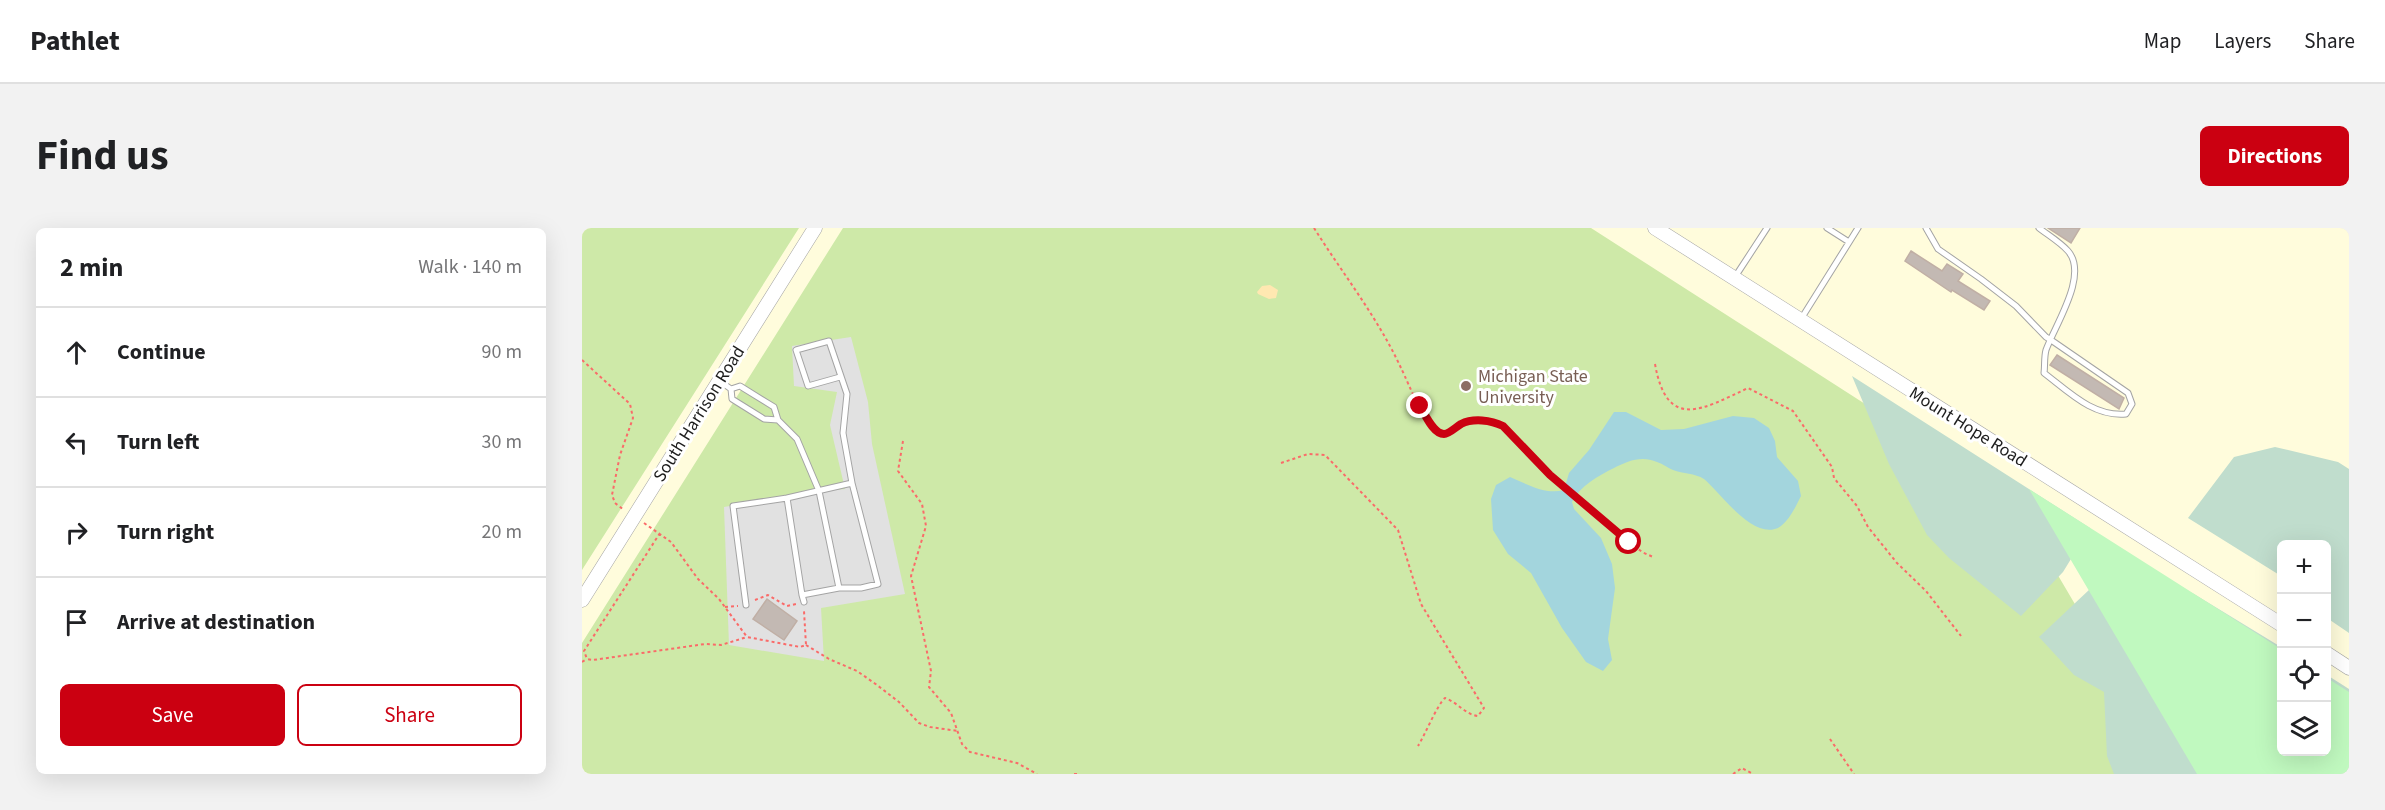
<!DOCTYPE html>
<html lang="en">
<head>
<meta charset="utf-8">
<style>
  body { margin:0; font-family:"Source Sans 3",sans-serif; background:#f2f2f2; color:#202124 }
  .controls { position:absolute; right:18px; bottom:18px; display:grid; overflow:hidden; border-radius:9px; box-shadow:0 6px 24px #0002 }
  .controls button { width:54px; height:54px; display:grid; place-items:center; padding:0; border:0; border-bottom:2px solid #e0e0e0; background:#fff; color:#202124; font:30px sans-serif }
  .stop { position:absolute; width:18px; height:18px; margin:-14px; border:4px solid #cb0011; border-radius:50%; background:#fff }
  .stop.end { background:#cb0011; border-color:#fff; box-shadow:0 2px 6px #0008 }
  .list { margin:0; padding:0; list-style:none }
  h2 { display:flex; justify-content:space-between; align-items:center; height:78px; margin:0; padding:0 24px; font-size:26px }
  h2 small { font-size:20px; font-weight:400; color:#757577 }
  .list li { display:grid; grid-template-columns:39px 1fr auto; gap:18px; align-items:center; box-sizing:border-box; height:90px; padding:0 24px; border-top:2px solid #e0e0e0 }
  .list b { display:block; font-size:22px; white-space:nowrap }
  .list em { font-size:20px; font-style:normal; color:#757577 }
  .actions { display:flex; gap:12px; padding:18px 24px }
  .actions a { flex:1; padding:14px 0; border:2px solid #cb0011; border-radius:9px; text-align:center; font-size:21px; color:#cb0011 }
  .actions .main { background:#cb0011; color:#fff }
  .icon { flex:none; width:33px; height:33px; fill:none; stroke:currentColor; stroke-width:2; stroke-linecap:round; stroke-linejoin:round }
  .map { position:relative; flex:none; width:1767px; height:546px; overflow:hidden; border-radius:9px }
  header { display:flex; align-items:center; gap:36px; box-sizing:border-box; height:84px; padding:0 30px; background:#fff; border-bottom:2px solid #e0e0e0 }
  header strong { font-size:28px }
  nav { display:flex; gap:33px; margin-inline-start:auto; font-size:21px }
  .intro { display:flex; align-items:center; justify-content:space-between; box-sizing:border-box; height:144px; padding:0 36px }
  h1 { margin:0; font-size:42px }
  .button { padding:15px 27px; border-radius:9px; background:#cb0011; color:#fff; font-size:21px; font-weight:700 }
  main { display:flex; gap:36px; padding:0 36px }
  aside { flex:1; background:#fff; border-radius:9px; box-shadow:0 6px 24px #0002 }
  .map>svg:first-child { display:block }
</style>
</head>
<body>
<header>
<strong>Pathlet</strong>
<nav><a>Map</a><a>Layers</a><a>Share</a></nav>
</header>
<div class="intro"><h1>Find us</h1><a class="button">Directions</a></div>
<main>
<aside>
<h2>2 min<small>Walk · 140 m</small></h2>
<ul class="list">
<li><svg class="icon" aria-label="ahead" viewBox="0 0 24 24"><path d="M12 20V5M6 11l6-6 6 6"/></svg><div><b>Continue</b></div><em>90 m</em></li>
<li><svg class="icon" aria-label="left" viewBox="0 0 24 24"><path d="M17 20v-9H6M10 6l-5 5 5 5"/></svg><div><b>Turn left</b></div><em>30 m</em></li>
<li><svg class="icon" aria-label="right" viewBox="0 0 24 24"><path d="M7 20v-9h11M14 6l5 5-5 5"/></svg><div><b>Turn right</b></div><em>20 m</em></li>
<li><svg class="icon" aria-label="arrive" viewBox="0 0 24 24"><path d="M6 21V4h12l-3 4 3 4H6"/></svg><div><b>Arrive at destination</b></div></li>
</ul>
<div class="actions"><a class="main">Save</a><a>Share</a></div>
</aside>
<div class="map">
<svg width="1767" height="546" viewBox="0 0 1767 546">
  <rect width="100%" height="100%" fill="#efeae3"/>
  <path fill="#fffcdc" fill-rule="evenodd" d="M0,0H1767V546H0ZM1700,316H1744V524H1700Z"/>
  <path fill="#cee9a8" d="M0,0H217L0,342Z
    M261,0H1009L1431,271L1593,546H0V415Z"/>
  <path fill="#c0ddcd" d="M1270,148L1508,300L1481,344L1439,388L1367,330L1345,307L1307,236Z
    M1693,219L1756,234L1767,241V405L1745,390L1744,316H1700L1699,348L1606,290L1652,229Z
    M1549,336L1612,366L1699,419L1700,524H1744L1745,447L1767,461V546H1532L1525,528L1522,464L1492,447L1457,409L1525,345Z"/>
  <path fill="#ffe8b1" d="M688,57L696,62L694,70L687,71L676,66L675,64L680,58Z"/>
  <path fill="#c0f9bf" d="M1447,261L1699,421L1700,524H1744L1745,450L1767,464V546H1615Z"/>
  <path fill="#e1e1e1" d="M269,109L286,174L290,216L323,366L239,380L242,433L147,417L142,279L228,264L263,261L248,197L255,164L212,158L210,118Z"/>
  <path fill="#a3d5dd" d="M1032,184H1044L1079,202L1102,201L1151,188L1172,190L1187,200L1193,213L1195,229L1216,253L1219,268C1214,278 1208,291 1199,298C1173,316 1138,264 1122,251C1113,245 1101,246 1091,242C1086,240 1081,236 1075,234C1060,227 1045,233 1032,240C1016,248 998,258 990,274L992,281L1019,310L1030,336L1033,360L1026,411L1030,432L1021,443L1004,434L980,400L949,345L926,326L911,302L909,271L914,257L928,249C945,256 963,267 982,262L987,245L1007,222Z"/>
  <path fill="#c3b9b3" stroke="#c0afa5" stroke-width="1.5" d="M1466,0H1498L1489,15Z
    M1329,23L1360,43L1365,36L1381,46L1376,53L1408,73L1402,82L1370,62L1369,64L1323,33Z
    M1475,127L1542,170L1537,181L1468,137Z
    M185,371L215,393L202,412L171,391Z"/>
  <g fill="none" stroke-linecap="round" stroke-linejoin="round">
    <g stroke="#a4a4a4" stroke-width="7">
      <path id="service" d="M1245,0L1267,14
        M1344,0L1356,21L1399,51L1434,78L1464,109L1469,112L1546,165L1550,176L1544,186C1511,189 1487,164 1462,145C1463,138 1462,129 1464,122C1473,97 1507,47 1486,23C1478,14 1466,7 1457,0
        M1153,49L1185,0
        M1219,91L1276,0
        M258,149L226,158L214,122L247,113L265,166L261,205L270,255
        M139,154L149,161L158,158L192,179L196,192L215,211L237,263L257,360L220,367L222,374
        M149,161L150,171L182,191L196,192
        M205,270L270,255L296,356L279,360H257
        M164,377L151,278L205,270L220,367"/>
    </g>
    <g stroke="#a4a4a4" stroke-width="15">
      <path id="tertiary" d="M1073,0L1700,397
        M0,372L233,0
        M1744,425L1767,440"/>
    </g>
    <path stroke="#fa6b69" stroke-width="2" stroke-dasharray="3 3" stroke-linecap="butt" d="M732,0C761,46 796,90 819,140C827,156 845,205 864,206C881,194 900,187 921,198L968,247L1060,324L1071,329
      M0,132L48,176L51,190L38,227L30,267L33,275L42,282
      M1073,136C1085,204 1121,181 1166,160L1211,183L1250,239L1252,250L1275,278L1286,299L1315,335L1344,363L1379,408
      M321,213L316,243L340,276L344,298L329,348L349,443L347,459L369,485L380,516L388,524L435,535L455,546
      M699,235L726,226L743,227L816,302L839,376L902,480L896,488C884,487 875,474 863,470C855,477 843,507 836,518
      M62,295L89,314L116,351L137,371L165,409L218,419L224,417L222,383
      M78,305L2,423L5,431L11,432L123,416L139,417L165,409
      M173,372L186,367L205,378L214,376
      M143,379L156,378
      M224,417L247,431L275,443L295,457L317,474L337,495L348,499L376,503
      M0,434L5,431
      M1248,511L1272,546
      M492,546H498
      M1151,546L1160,540L1171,546"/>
    <use href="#service" stroke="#fff" stroke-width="5"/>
    <use href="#tertiary" stroke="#fff" stroke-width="14"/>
  </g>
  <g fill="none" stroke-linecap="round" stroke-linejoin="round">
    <path stroke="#cb0011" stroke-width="8" d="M838,178C843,186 851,206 862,206C867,206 874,199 879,196C891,190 909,192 921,198L968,247L1047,314"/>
  </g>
  <circle fill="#8d6e63" stroke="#fff" stroke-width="2" cx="884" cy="158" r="6"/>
  <g text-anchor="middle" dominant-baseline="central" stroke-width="6" stroke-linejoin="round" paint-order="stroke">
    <g font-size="18" fill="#785e54" stroke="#fff" text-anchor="start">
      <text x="896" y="148">Michigan State<tspan x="896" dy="21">University</tspan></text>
    </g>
    <g font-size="18" fill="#1d1d1d" stroke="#fff">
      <text transform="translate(117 186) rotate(-58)">South Harrison Road</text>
      <text transform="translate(1386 199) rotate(32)">Mount Hope Road</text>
    </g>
  </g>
</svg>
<div class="controls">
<button>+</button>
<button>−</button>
<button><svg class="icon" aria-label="locate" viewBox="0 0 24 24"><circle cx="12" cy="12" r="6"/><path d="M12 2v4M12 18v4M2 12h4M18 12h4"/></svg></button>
<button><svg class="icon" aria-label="layers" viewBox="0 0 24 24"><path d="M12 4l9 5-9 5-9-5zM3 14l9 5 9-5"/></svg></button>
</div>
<div class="stop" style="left:1047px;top:314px"></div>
<div class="stop end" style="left:838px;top:178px"></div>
</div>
</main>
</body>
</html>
